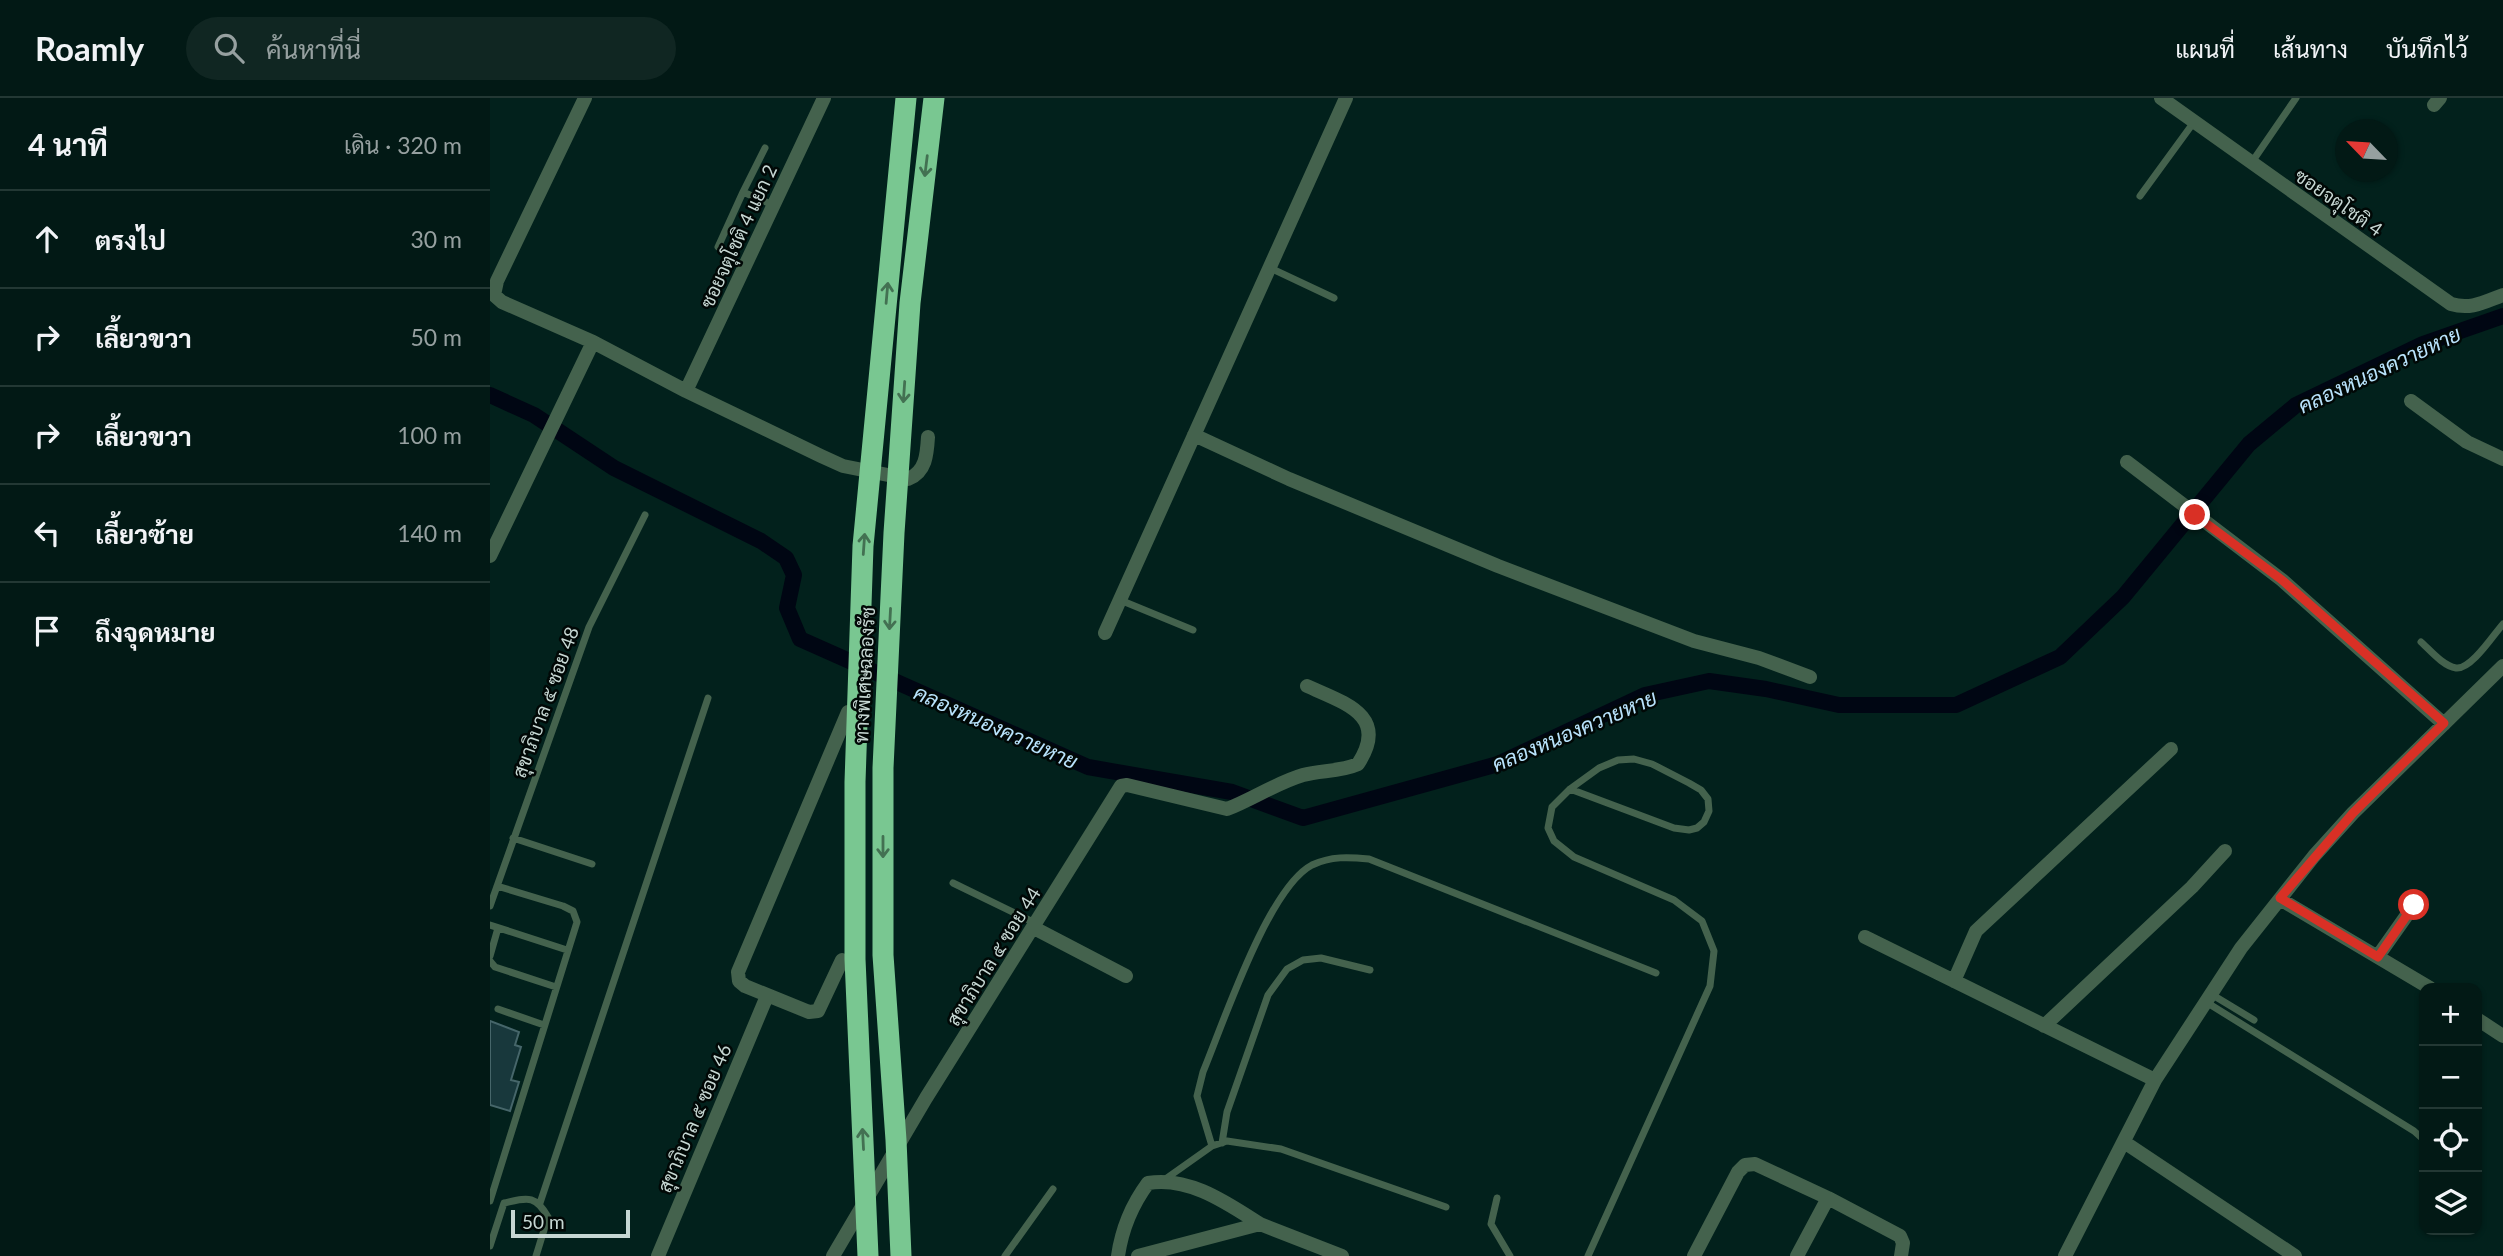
<!DOCTYPE html>
<html lang="th">
<head>
<meta charset="utf-8">
<style>
  body { margin:0; font-family:Lato,Sarabun,sans-serif; background:#102622; color:#f1f3f6 }
  .controls { position:absolute; right:21px; bottom:21px; display:grid; overflow:hidden; border-radius:14px; box-shadow:0 2px 5px #0004 }
  .controls button { width:63px; height:63px; display:grid; place-items:center; padding:0; border:0; border-bottom:2px solid #233834; background:#021915; color:#f1f3f6; font:35px sans-serif }
  .compass { position:absolute; left:1845px; top:21px; width:63px; height:63px; border-radius:50%; background:#021915; box-shadow:0 2px 5px #0004; rotate:295deg }
  .scale { position:absolute; left:21px; bottom:18px; width:119px; box-sizing:border-box; padding-left:7px; border:4px solid #c6d7d3; border-top:0; font-size:19px; line-height:24px; white-space:nowrap; color:#c6d7d3; -webkit-text-stroke:5px #010806; paint-order:stroke }
  .stop { position:absolute; width:21px; height:21px; margin:-16px; border:5px solid #d93025; border-radius:50%; background:#fff }
  .stop.end { background:#d93025; border-color:#fff; box-shadow:0 2px 7px #0008 }
  .list { margin:0; padding:0; list-style:none }
  h2 { display:flex; justify-content:space-between; align-items:center; height:91px; margin:0; padding:0 28px; font-size:30px }
  h2 small { font-size:23px; font-weight:400; color:#96a0a0 }
  .list li { display:grid; grid-template-columns:46px 1fr auto; gap:21px; align-items:center; box-sizing:border-box; height:98px; padding:0 28px; border-top:2px solid #233834 }
  .list b { display:block; font-size:26px; white-space:nowrap }
  .list em { font-size:23px; font-style:normal; color:#96a0a0 }
  .icon { flex:none; width:38px; height:38px; fill:none; stroke:currentColor; stroke-width:2; stroke-linecap:round; stroke-linejoin:round }
  .map { position:relative; flex:none; width:2013px; height:1158px; overflow:hidden }
  header { display:flex; align-items:center; gap:42px; box-sizing:border-box; height:98px; padding:0 35px; background:#021915; border-bottom:2px solid #233834 }
  header strong { font-size:33px }
  nav { display:flex; gap:38px; margin-inline-start:auto; font-size:24px }
  .search { width:490px; height:63px; background:#102622; display:flex; align-items:center; gap:18px; box-sizing:border-box; padding:0 24px; border-radius:38px; color:#96a0a0; font-size:26px }
  main { display:flex }
  aside { flex:1; background:#021915 }
  .map>svg:first-child { display:block }
</style>
</head>
<body>
<header>
<strong>Roamly</strong>
<div class="search"><svg class="icon" aria-label="search" viewBox="0 0 24 24"><circle cx="10" cy="10" r="6"/><path d="M15 15l6 6"/></svg>ค้นหาที่นี่</div>
<nav><a>แผนที่</a><a>เส้นทาง</a><a>บันทึกไว้</a></nav>
</header>
<main>
<aside>
<h2>4 นาที<small>เดิน · 320 m</small></h2>
<ul class="list">
<li><svg class="icon" aria-label="ahead" viewBox="0 0 24 24"><path d="M12 20V5M6 11l6-6 6 6"/></svg><div><b>ตรงไป</b></div><em>30 m</em></li>
<li><svg class="icon" aria-label="right" viewBox="0 0 24 24"><path d="M7 20v-9h11M14 6l5 5-5 5"/></svg><div><b>เลี้ยวขวา</b></div><em>50 m</em></li>
<li><svg class="icon" aria-label="right" viewBox="0 0 24 24"><path d="M7 20v-9h11M14 6l5 5-5 5"/></svg><div><b>เลี้ยวขวา</b></div><em>100 m</em></li>
<li><svg class="icon" aria-label="left" viewBox="0 0 24 24"><path d="M17 20v-9H6M10 6l-5 5 5 5"/></svg><div><b>เลี้ยวซ้าย</b></div><em>140 m</em></li>
<li><svg class="icon" aria-label="arrive" viewBox="0 0 24 24"><path d="M6 21V4h12l-3 4 3 4H6"/></svg><div><b>ถึงจุดหมาย</b></div></li>
</ul>
</aside>
<div class="map">
<svg width="2013" height="1158" viewBox="0 0 2013 1158">
  <rect width="100%" height="100%" fill="#02211c"/>
  <g fill="none" stroke-linecap="round" stroke-linejoin="round">
    <path stroke="#000613" stroke-width="16" d="M0,297L44,317L124,370L271,443L296,460L304,477L297,510L310,541L598,669L742,694L813,720L1008,666L1155,597L1219,583L1276,591L1349,607H1466L1570,559L1633,499L1759,346L1806,307L1933,246L2013,218"/>
  </g>
  <path fill="#18383c" stroke="#46666a" stroke-width="2" d="M0,923L29,934L25,947L31,949L21,982L29,984L20,1013L0,1007Z"/>
  <g fill="none" stroke-linecap="round" stroke-linejoin="round">
    <path stroke="#44624d" stroke-width="7" d="M1762,64L1806,0
      M253,94L275,50
      M1650,98L1704,24
      M228,149L253,94L283,107
      M780,170L844,200
      M630,502L703,532
      M1931,544C1940,552 1953,568 1966,570C1981,572 2004,536 2013,526
      M1080,691L1184,730L1199,732L1207,730L1214,724L1219,713L1218,701L1211,692L1199,685L1162,666L1144,661L1128,662L1109,670L1080,691L1062,709L1058,730L1064,743L1084,759L1184,802L1212,823L1224,853L1220,888L1098,1158
      M23,740L102,766
      M463,785L547,826
      M0,808L99,529L155,417
      M0,827L77,852
      M0,858L8,830
      M0,863L5,869L66,889
      M1721,896L1764,922
      M1716,904L1924,1033L1934,1042
      M8,911L54,927
      M732,1045L737,1014L778,897L797,871L813,862L831,860L880,872
      M722,1048L707,998L713,974C733,926 778,790 822,767C841,758 859,759 879,761L1166,875
      M674,1082L722,1048L737,1043L791,1051L956,1109
      M1007,1100L1001,1126L1020,1158
      M0,1103L87,824L83,813L73,808L7,788
      M50,1105L218,600
      M0,1148L14,1105C37,1100 45,1096 58,1119L46,1158
      M515,1158L563,1091"/>
    <path stroke="#44624d" stroke-width="14" d="M95,0L7,183L4,197L12,204L103,244L196,293L331,358L353,368L418,381C436,374 437,356 438,339
      M1671,0L1961,206C1981,212 1994,204 2013,197
      M1944,7L1950,0
      M196,293L334,0
      M1921,303L1977,344L2013,361
      M704,337L799,381L1008,468L1204,543L1269,560L1320,579
      M1637,364L1792,482L1954,626
      M0,458L103,244
      M615,535L856,0
      M1790,801L1940,890
      M544,830L636,878
      M1375,839L1665,982
      M1888,858L1924,807
      M352,862L328,913L319,914L255,888L249,883L248,874L358,614
      M1464,883L1486,833L1681,651
      M1987,921L2013,938
      M1554,928L1702,789L1735,753
      M1634,1044L1805,1158
      M168,1158L277,898
      M343,1158L436,1000L631,688L637,687L737,711C763,701 786,685 813,677C831,672 850,674 868,666C900,617 854,605 817,588
      M628,1158C632,1130 641,1108 658,1085C699,1078 737,1105 770,1126
      M648,1158L770,1126L852,1158
      M1204,1158L1248,1074L1255,1067L1265,1066L1338,1100L1410,1138L1413,1145L1411,1158
      M1307,1158L1338,1100
      M1575,1158L1665,982L1751,850L1824,758L1863,715L2013,568"/>
    <path stroke="#79c791" stroke-width="21" d="M378,1158L365,861V684L373,448L416,0
      M411,1158L406,1042L393,857V670L404,435L420,205L444,0"/>
  </g>
  <defs><path id="oneway-shaft" d="M-6 0H5M1.5-3L5.5 0L1.5 3" fill="none" stroke-width="1.6" stroke-linecap="round" stroke-linejoin="round" transform="scale(1.75)"/></defs>
  <g stroke="#437152">
    <use href="#oneway-shaft" transform="translate(436 68) rotate(97)"/>
    <use href="#oneway-shaft" transform="translate(397 195) rotate(-85)"/>
    <use href="#oneway-shaft" transform="translate(414 294) rotate(94)"/>
    <use href="#oneway-shaft" transform="translate(374 446) rotate(-86)"/>
    <use href="#oneway-shaft" transform="translate(400 521) rotate(93)"/>
    <use href="#oneway-shaft" transform="translate(393 749) rotate(90)"/>
    <use href="#oneway-shaft" transform="translate(373 1041) rotate(-93)"/>
  </g>
  <g fill="none" stroke-linecap="round" stroke-linejoin="round">
    <path stroke="#d93025" stroke-width="9" d="M1705,417L1792,482L1954,625L1863,715L1790,800L1888,859L1924,807"/>
  </g>
  <g text-anchor="middle" dominant-baseline="central" stroke-width="5" stroke-linejoin="round" paint-order="stroke">
    <g font-size="19" fill="#c6d7d3" stroke="#010806">
      <text transform="translate(1849 104) rotate(35)">ซอยจตุโชติ 4</text>
      <text transform="translate(248 138) rotate(-65)">ซอยจตุโชติ 4 แยก 2</text>
      <text transform="translate(374 577) rotate(-87)">ทางพิเศษฉลองรัช</text>
      <text transform="translate(55 604) rotate(-70)">สุขาภิบาล ๕ ซอย 48</text>
      <text transform="translate(503 858) rotate(-58)">สุขาภิบาล ๕ ซอย 44</text>
      <text transform="translate(204 1020) rotate(-67)">สุขาภิบาล ๕ ซอย 46</text>
    </g>
    <g font-size="21" font-style="italic" fill="#b9e3fc" stroke="#010806">
      <text transform="translate(1889 271) rotate(-25)">คลองหนองควายหาย</text>
      <text transform="translate(506 628) rotate(24)">คลองหนองควายหาย</text>
      <text transform="translate(1084 632) rotate(-23)">คลองหนองควายหาย</text>
    </g>
  </g>
</svg>
<div class="controls">
<button>+</button>
<button>−</button>
<button><svg class="icon" aria-label="locate" viewBox="0 0 24 24"><circle cx="12" cy="12" r="6"/><path d="M12 2v4M12 18v4M2 12h4M18 12h4"/></svg></button>
<button><svg class="icon" aria-label="layers" viewBox="0 0 24 24"><path d="M12 4l9 5-9 5-9-5zM3 14l9 5 9-5"/></svg></button>
</div>
<svg class="compass" viewBox="-18 -18 36 36"><path d="M0-13l5 13h-10z" fill="#e53935"/><path d="M0 13l5-13h-10z" fill="#96a0a0"/></svg>
<div class="scale">50 m</div>
<div class="stop" style="left:1924px;top:807px"></div>
<div class="stop end" style="left:1705px;top:417px"></div>
</div>
</main>
</body>
</html>
